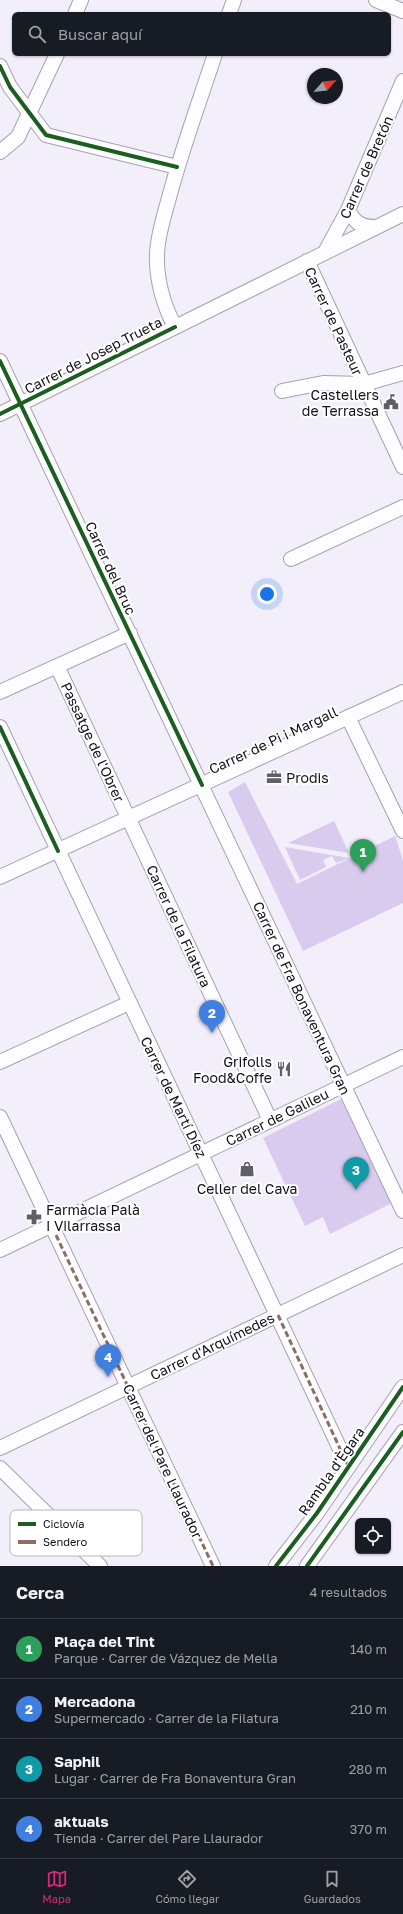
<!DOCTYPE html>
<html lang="es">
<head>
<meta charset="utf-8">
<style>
  body { margin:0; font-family:"Golos Text",sans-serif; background:#20242c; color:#f1f3f6 }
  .controls { position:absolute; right:12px; bottom:12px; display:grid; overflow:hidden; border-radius:6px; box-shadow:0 1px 3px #0004 }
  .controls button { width:36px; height:36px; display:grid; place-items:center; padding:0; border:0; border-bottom:1px solid #363941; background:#171b24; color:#f1f3f6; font:20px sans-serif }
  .compass { position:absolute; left:307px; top:68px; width:36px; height:36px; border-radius:50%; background:#171b24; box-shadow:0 1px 3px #0004; rotate:63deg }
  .you { position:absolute; left:267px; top:594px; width:14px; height:14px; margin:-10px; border:3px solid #fff; border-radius:50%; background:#1a73e8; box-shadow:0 0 0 6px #1a73e833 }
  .badge { display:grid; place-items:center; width:26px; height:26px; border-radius:50%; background:#db2777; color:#fff; font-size:13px; font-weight:700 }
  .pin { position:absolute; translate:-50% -33px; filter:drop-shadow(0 1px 2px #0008) }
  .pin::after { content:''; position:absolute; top:21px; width:14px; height:12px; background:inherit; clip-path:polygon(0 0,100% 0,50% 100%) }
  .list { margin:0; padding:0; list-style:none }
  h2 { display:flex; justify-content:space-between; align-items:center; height:52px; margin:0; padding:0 16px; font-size:17px }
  h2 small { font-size:13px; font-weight:400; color:#9ea1a6 }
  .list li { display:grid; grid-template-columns:26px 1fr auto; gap:12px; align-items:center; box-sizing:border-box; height:60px; padding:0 16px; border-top:1px solid #363941 }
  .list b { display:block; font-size:15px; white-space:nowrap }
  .list p { margin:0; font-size:13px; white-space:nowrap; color:#9ea1a6 }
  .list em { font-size:13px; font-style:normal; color:#9ea1a6 }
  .icon { flex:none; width:22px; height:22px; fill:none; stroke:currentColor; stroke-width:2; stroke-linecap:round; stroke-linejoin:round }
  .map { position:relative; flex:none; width:403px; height:1566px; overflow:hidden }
  .search { position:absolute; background:#171b24; box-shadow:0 1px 3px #0004; left:12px; right:12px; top:12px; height:44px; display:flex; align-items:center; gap:10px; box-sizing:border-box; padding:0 14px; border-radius:6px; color:#9ea1a6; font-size:15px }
  .sheet { height:292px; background:#171b24 }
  nav { display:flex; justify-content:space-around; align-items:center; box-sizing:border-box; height:56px; border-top:1px solid #363941; background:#171b24; font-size:11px; color:#9ea1a6 }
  nav a { display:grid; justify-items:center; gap:2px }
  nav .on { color:#db2777 }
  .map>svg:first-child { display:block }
</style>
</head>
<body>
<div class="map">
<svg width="403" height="1566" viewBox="0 0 403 1566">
  <rect width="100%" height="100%" fill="#f2eefa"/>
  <path fill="#d9cbed" d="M245,782L297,884L395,836L403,860V903L303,951L228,792Z
    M334,821L349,853L288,843Z
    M285,847L349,858L336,863L332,856L323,860L326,867L300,880Z
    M343,1098L394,1202L330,1234L323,1217L305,1226L263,1138Z"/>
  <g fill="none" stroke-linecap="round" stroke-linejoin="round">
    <g stroke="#a7a3ad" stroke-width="16">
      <path id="minor" d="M376,0L403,11
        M75,14L81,0
        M229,14L234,0
        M0,66L10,87L46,135L177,167
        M0,152L18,137L57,54
        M348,210C355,223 361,227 376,227
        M325,252L348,210L403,81
        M307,261L403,467
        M175,327C163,304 156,279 157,253C158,233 165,213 170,194C183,146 200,100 215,54
        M0,361L403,1211
        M282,391L323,383L364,384L403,373
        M0,414L403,214
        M291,559L403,507
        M57,666L270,1120
        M0,692L130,633
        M348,717L403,831
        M0,727C115,974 233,1219 348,1466
        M0,877L403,692
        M0,1062L129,1003
        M0,1117L213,1566
        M0,1250L403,1057
        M0,1448L403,1255
        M0,1468L100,1566
        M276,1566L317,1513L403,1387
        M307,1566L403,1432"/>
    </g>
    <use href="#minor" stroke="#fdfcfe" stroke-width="14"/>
    <path stroke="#8d6e63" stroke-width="3" stroke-dasharray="6 3" stroke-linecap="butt" d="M56,1235L213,1566
      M278,1315L348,1466"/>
    <g stroke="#fff" stroke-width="6">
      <path id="cycleway" d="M0,66L10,87L46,135L177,167
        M0,361L202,785
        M0,414L175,327
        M0,727L58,851
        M276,1566L317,1513L403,1387
        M307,1566L403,1432"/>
    </g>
    <use href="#cycleway" stroke="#1b5e20" stroke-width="4"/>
  </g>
  <defs>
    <g id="civic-bare" transform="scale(1.2)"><path d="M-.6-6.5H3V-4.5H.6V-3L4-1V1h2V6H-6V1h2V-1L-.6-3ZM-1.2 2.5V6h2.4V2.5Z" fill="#625e68" stroke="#fff" stroke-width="2.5" paint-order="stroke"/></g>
    <g id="office-bare" transform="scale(1.2)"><path d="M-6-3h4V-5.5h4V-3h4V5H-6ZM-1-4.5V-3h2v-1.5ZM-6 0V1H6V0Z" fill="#625e68" stroke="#fff" stroke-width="2.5" paint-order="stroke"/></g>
    <g id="restaurant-bare" transform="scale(1.2)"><path d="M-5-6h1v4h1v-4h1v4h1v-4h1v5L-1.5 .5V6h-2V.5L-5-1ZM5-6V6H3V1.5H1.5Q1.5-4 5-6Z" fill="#625e68" stroke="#fff" stroke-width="2.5" paint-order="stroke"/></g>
    <g id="shop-bare" transform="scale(1.2)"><path d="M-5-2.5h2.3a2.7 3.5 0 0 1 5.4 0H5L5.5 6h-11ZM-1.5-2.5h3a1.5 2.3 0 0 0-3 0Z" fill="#625e68" stroke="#fff" stroke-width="2.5" paint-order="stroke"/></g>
    <g id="pharmacy-bare" transform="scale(1.2)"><path d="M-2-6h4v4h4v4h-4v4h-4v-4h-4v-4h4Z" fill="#625e68" stroke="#fff" stroke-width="2.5" paint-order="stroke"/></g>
  </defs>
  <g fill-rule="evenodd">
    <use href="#civic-bare" x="391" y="402"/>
    <use href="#office-bare" x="274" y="777"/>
    <use href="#restaurant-bare" x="284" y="1069"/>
    <use href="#shop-bare" x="247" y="1169"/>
    <use href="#pharmacy-bare" x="34" y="1217"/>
  </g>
  <g text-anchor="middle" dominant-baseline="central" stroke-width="4" stroke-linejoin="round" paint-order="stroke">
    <g font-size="14" fill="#141019" stroke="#fff">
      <text transform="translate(366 167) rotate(-66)">Carrer de Bretón</text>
      <text transform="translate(334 321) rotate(65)">Carrer de Pasteur</text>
      <text transform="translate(93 355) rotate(-27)">Carrer de Josep Trueta</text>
      <text transform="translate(111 568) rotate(65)">Carrer del Bruc</text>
      <text transform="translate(273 740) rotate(-25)">Carrer de Pi i Margall</text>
      <text transform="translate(93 742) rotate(65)">Passatge de l'Obrer</text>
      <text transform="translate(179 926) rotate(65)">Carrer de la Filatura</text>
      <text transform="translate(302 998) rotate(65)">Carrer de Fra Bonaventura Gran</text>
      <text transform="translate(174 1097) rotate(64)">Carrer de Martí Díez</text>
      <text transform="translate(277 1117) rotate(-26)">Carrer de Galileu</text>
      <text transform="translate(212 1346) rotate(-26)">Carrer d'Arquímedes</text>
      <text transform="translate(163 1461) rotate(65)">Carrer del Pare Llaurador</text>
      <text transform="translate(331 1471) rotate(-55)">Rambla d'Ègara</text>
    </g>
    <g font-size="14" fill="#141019" stroke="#fff" text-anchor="end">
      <text x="379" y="394">Castellers<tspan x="379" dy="16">de Terrassa</tspan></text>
      <text x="286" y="777" text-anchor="start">Prodis</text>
      <text x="272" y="1061">Grifolls<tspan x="272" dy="16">Food&amp;Coffe</tspan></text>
      <text x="247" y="1188" text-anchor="middle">Celler del Cava</text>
      <text x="46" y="1209" text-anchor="start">Farmàcia Palà<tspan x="46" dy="16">I Vilarrassa</tspan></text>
    </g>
  </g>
  <rect x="10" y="1510" width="132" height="46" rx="6" fill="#fff" stroke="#b8b7ba" stroke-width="1"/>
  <rect x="18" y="1522" width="18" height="4" fill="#1b5e20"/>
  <rect x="18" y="1540" width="18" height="4" fill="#8d6e63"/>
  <g font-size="11" fill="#141019">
    <text x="43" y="1528">Ciclovía</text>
    <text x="43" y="1546">Sendero</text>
  </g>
</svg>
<div class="controls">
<button><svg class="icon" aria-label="locate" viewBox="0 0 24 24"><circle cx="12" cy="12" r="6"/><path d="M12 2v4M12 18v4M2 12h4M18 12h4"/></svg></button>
</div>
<svg class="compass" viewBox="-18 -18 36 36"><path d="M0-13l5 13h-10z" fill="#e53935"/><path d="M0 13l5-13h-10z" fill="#9ea1a6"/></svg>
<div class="you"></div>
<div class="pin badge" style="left:363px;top:872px;background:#2e9e5b">1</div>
<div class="pin badge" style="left:212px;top:1033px;background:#3f7fe0">2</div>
<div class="pin badge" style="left:356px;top:1190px;background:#0f9aa8">3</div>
<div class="pin badge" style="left:108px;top:1377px;background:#3f7fe0">4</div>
<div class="search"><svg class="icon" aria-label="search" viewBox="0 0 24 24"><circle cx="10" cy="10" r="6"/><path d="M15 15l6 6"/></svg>Buscar aquí</div>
</div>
<section class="sheet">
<h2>Cerca<small>4 resultados</small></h2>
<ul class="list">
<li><span class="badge" style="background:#2e9e5b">1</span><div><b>Plaça del Tint</b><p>Parque · Carrer de Vázquez de Mella</p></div><em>140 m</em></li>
<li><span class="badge" style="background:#3f7fe0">2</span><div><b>Mercadona</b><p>Supermercado · Carrer de la Filatura</p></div><em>210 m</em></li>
<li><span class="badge" style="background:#0f9aa8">3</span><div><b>Saphil</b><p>Lugar · Carrer de Fra Bonaventura Gran</p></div><em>280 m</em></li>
<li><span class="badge" style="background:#3f7fe0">4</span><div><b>aktuals</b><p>Tienda · Carrer del Pare Llaurador</p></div><em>370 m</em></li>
</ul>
</section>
<nav>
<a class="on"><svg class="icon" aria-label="map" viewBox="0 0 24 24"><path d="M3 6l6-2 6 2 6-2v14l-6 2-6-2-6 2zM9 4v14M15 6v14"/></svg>Mapa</a>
<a><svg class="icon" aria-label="directions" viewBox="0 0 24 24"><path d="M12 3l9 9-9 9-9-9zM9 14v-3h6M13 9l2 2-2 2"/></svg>Cómo llegar</a>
<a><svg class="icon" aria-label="saved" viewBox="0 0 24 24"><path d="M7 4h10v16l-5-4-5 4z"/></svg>Guardados</a>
</nav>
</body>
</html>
